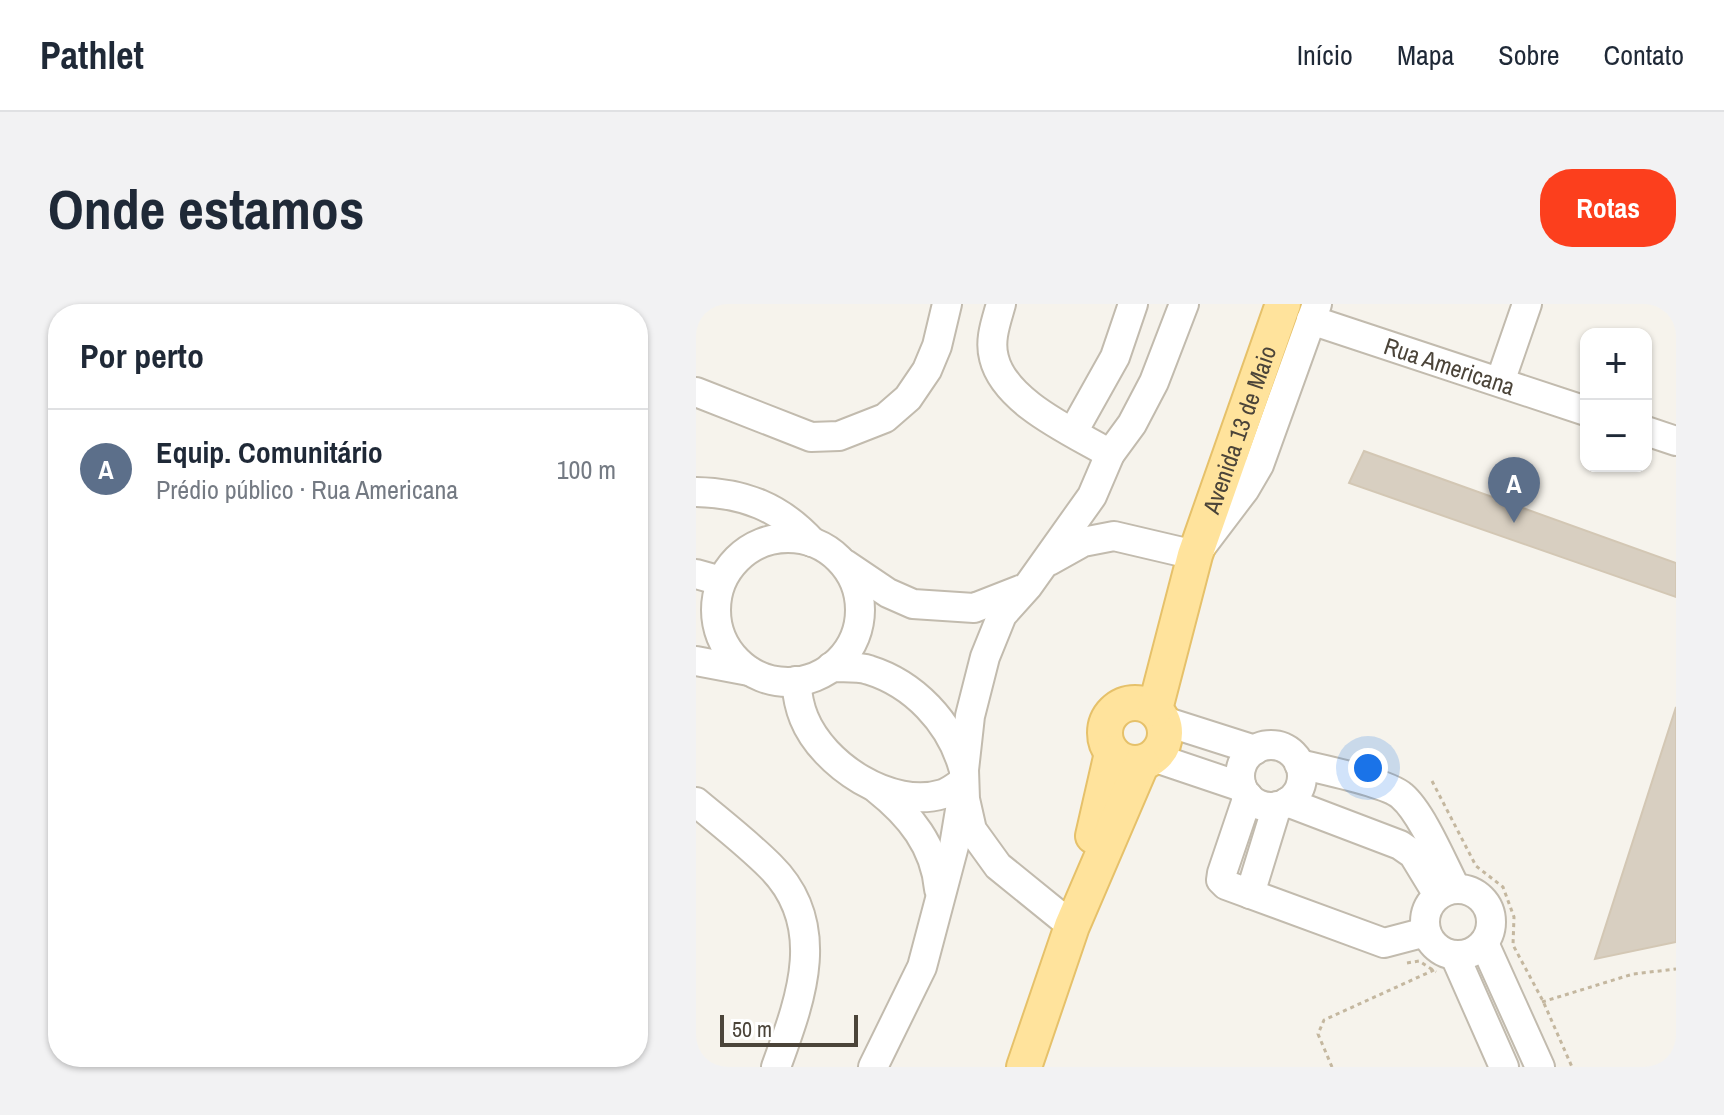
<!DOCTYPE html>
<html lang="pt">
<head>
<meta charset="utf-8">
<style>
  body { margin:0; font-family:"Archivo Narrow",sans-serif; background:#f2f2f3; color:#1f2937 }
  .controls { position:absolute; right:24px; top:24px; display:grid; overflow:hidden; border-radius:16px; box-shadow:0 2px 6px #0004 }
  .controls button { width:72px; height:72px; display:grid; place-items:center; padding:0; border:0; border-bottom:2px solid #e0e1e3; background:#fff; color:#1f2937; font:40px sans-serif }
  .scale { position:absolute; left:24px; bottom:20px; width:138px; box-sizing:border-box; padding-left:8px; border:4px solid #4b4439; border-top:0; font-size:22px; line-height:28px; white-space:nowrap; color:#4b4439; -webkit-text-stroke:6px #fff; paint-order:stroke }
  .you { position:absolute; left:672px; top:464px; width:28px; height:28px; margin:-20px; border:6px solid #fff; border-radius:50%; background:#1a73e8; box-shadow:0 0 0 12px #1a73e833 }
  .badge { display:grid; place-items:center; width:52px; height:52px; border-radius:50%; background:#fc3f1d; color:#fff; font-size:26px; font-weight:700 }
  .pin { position:absolute; translate:-50% -66px; filter:drop-shadow(0 2px 4px #0008) }
  .pin::after { content:''; position:absolute; top:42px; width:28px; height:24px; background:inherit; clip-path:polygon(0 0,100% 0,50% 100%) }
  .list { margin:0; padding:0; list-style:none }
  h2 { display:flex; justify-content:space-between; align-items:center; height:104px; margin:0; padding:0 32px; font-size:34px }
  h2 small { font-size:26px; font-weight:400; color:#747a83 }
  .list li { display:grid; grid-template-columns:52px 1fr auto; gap:24px; align-items:center; box-sizing:border-box; height:120px; padding:0 32px; border-top:2px solid #e0e1e3 }
  .list b { display:block; font-size:30px; white-space:nowrap }
  .list p { margin:0; font-size:26px; white-space:nowrap; color:#747a83 }
  .list em { font-size:26px; font-style:normal; color:#747a83 }
  .map { position:relative; flex:none; width:980px; height:763px; overflow:hidden; border-radius:32px }
  header { display:flex; align-items:center; gap:48px; box-sizing:border-box; height:112px; padding:0 40px; background:#fff; border-bottom:2px solid #e0e1e3 }
  header strong { font-size:38px }
  nav { display:flex; gap:44px; margin-inline-start:auto; font-size:28px }
  .intro { display:flex; align-items:center; justify-content:space-between; box-sizing:border-box; height:192px; padding:0 48px }
  h1 { margin:0; font-size:56px }
  .button { padding:20px 36px; border-radius:32px; background:#fc3f1d; color:#fff; font-size:28px; font-weight:700 }
  main { display:flex; gap:48px; padding:0 48px }
  aside { flex:1; background:#fff; border-radius:32px; box-shadow:0 2px 6px #0004 }
  .map>svg:first-child { display:block }
</style>
</head>
<body>
<header>
<strong>Pathlet</strong>
<nav><a>Início</a><a>Mapa</a><a>Sobre</a><a>Contato</a></nav>
</header>
<div class="intro"><h1>Onde estamos</h1><a class="button">Rotas</a></div>
<main>
<aside>
<h2>Por perto<small></small></h2>
<ul class="list">
<li><span class="badge" style="background:#5c6f8a">A</span><div><b>Equip. Comunitário</b><p>Prédio público · Rua Americana</p></div><em>100 m</em></li>
</ul>
</aside>
<div class="map">
<svg width="980" height="763" viewBox="0 0 980 763">
  <rect width="100%" height="100%" fill="#f6f3ec"/>
  <path fill="#d8cfc1" stroke="#d3c7b4" stroke-width="2" d="M668,147L980,259V293L653,179Z
    M980,403V638L899,655Z"/>
  <g fill="none" stroke-linecap="round" stroke-linejoin="round">
    <g stroke="#c2bbae" stroke-width="32">
      <g id="minor">
        <path d="M305,0C300,18 293,36 298,54C309,99 377,128 414,150"/>
        <path id="s1" d="M615,16L890,107"/>
        <path d="M804,78L831,0"/>
        <path d="M0,88L115,133L143,132L189,114L212,94L231,66L241,42L251,0"/>
        <path d="M950,127L980,137"/>
        <path d="M377,128L419,53L437,0"/>
        <path d="M0,188C48,189 84,203 116,238"/>
        <circle cx="92" cy="306" r="72"/>
        <path d="M353,257L387,238L418,232L499,251L549,185L563,161L621,0"/>
        <path d="M149,260L192,289L217,300L278,304L324,286"/>
        <path d="M0,270L25,277"/>
        <path d="M0,357L53,367"/>
        <path d="M135,363C147,364 162,362 173,366C218,380 254,418 267,463"/>
        <path d="M100,377C101,389 103,402 108,414C127,461 195,506 247,490C255,487 262,481 268,477"/>
        <path d="M468,417L559,446"/>
        <circle cx="575" cy="472" r="31"/>
        <path d="M457,453L546,483"/>
        <path d="M603,460C624,465 692,479 706,492C726,509 747,560 760,585"/>
        <path d="M181,485C214,511 239,542 243,585"/>
        <path d="M552,492L526,569L525,576L530,581L688,639L730,628"/>
        <path d="M0,498C25,519 51,539 74,562C134,621 104,697 80,763"/>
        <path d="M591,498L704,541L717,550L742,591"/>
        <circle cx="762" cy="618" r="33"/>
        <path d="M554,590L581,502"/>
        <path d="M376,622L302,562L276,526L269,495L268,466L274,412L289,353L306,311L332,282L396,192L414,150L436,120L458,78L488,0"/>
        <path d="M788,639L844,763"/>
        <path d="M759,652L808,763"/>
        <path d="M177,763L226,663L258,542L265,500"/>
      </g>
    </g>
    <g stroke="#e6c16a" stroke-width="38">
      <g id="major">
        <circle cx="439" cy="429" r="30"/>
        <path id="s2" d="M459,405L499,251L587,0"/>
        <path d="M397,532L416,449"/>
        <path d="M328,763L376,622L446,459"/>
      </g>
    </g>
    <path stroke="#c4b79f" stroke-width="3" stroke-dasharray="4 4" stroke-linecap="butt" d="M736,477L780,562L807,583L818,613L817,641L847,697L876,763
      M711,659L723,657L740,668
      M846,698L937,670L980,665
      M636,763L622,730L628,716L738,666"/>
    <use href="#minor" stroke="#fff" stroke-width="28"/>
    <use href="#major" stroke="#ffe39c" stroke-width="34"/>
  </g>
  <g text-anchor="middle" dominant-baseline="central" stroke-width="6" stroke-linejoin="round" paint-order="stroke">
    <g font-size="24" fill="#4b4439" stroke="#fff">
      <text stroke="none"><textPath href="#s1" startOffset="146">Rua Americana</textPath></text>
      <text stroke="none"><textPath href="#s2" startOffset="292">Avenida 13 de Maio</textPath></text>
    </g>
  </g>
</svg>
<div class="controls">
<button>+</button>
<button>−</button>
</div>
<div class="scale">50 m</div>
<div class="you"></div>
<div class="pin badge" style="left:818px;top:219px;background:#5c6f8a">A</div>
</div>
</main>
</body>
</html>
